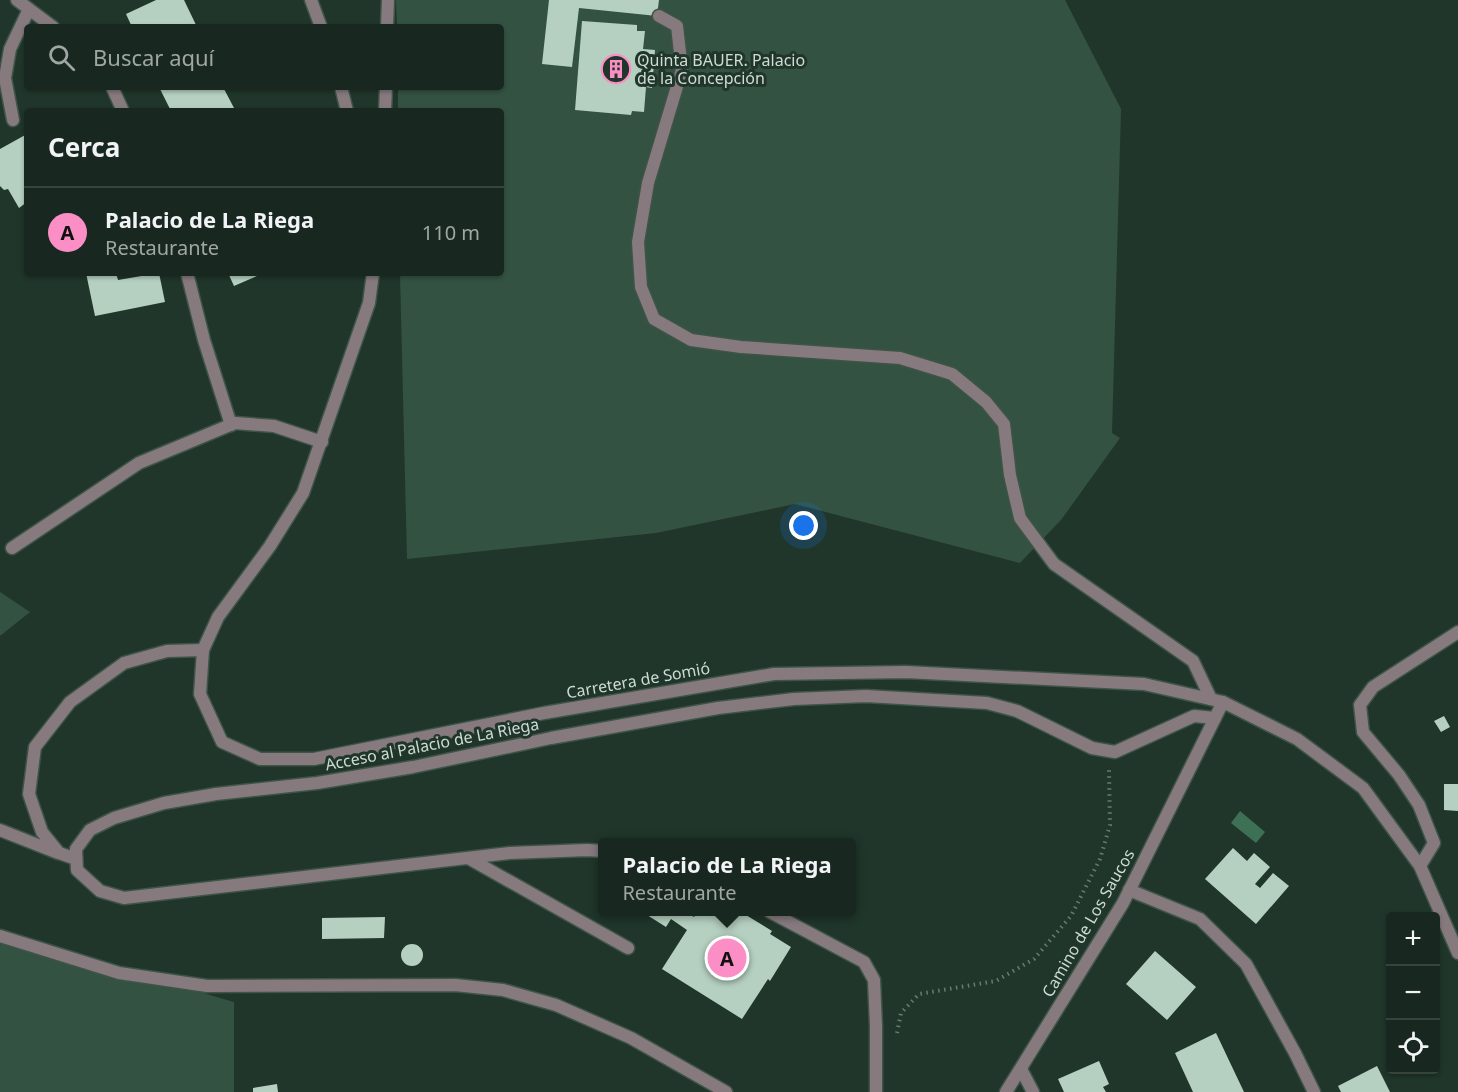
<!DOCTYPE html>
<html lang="es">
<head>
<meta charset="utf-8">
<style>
  body { margin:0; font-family:"Noto Sans",sans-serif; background:#25342d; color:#f1f3f6 }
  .controls { position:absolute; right:18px; bottom:18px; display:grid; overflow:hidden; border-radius:6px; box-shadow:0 2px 4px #0004 }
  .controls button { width:54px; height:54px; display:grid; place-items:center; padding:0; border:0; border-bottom:2px solid #36443e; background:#182820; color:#f1f3f6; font:30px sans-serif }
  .you { position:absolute; left:804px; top:526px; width:21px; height:21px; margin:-15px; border:4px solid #fff; border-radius:50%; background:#1a73e8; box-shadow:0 0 0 9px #1a73e833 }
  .badge { display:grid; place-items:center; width:39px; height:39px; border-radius:50%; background:#fb8fc5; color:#111; font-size:20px; font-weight:700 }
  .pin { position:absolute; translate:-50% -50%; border:3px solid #fff; box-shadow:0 2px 6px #0006 }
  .popup { position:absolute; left:598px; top:838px; width:258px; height:78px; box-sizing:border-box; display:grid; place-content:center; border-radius:6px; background:#182820; filter:drop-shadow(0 2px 4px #0005); font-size:20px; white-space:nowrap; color:#9fa6a5 }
  .popup b { font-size:22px; color:#f1f3f6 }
  .popup::after { content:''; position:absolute; left:50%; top:100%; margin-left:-12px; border:12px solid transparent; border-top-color:#182820 }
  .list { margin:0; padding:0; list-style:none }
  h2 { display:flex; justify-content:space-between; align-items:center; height:78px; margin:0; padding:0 24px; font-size:26px }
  h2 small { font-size:20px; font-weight:400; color:#9fa6a5 }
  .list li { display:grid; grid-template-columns:39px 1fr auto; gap:18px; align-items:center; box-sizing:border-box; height:90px; padding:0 24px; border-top:2px solid #36443e }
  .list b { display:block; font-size:22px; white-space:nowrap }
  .list p { margin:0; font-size:20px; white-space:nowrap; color:#9fa6a5 }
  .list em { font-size:20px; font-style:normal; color:#9fa6a5 }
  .icon { flex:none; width:33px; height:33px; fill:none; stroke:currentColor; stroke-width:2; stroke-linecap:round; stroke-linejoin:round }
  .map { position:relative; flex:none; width:1458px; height:1092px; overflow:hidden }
  .search { position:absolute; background:#182820; box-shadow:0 2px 4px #0004; left:24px; top:24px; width:480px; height:66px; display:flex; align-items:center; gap:15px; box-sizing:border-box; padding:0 21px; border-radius:6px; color:#9fa6a5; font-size:22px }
  .panel { position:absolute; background:#182820; box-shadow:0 2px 4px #0004; left:24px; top:108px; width:480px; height:168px; border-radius:6px }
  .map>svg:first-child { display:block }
</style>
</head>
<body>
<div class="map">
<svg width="1458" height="1092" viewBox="0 0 1458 1092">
  <rect width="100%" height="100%" fill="#20362a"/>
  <path fill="#345241" d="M396,0H1065L1121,109L1112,433L1120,438L1061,520L1020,563L795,504L656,533L407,559L400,273H501V111H398V87H501V27H397Z
    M0,592L30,612L0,636Z
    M0,934L234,1002V1092H0Z"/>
  <path fill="#3d7055" d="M1240,811L1265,832L1256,843L1231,823Z"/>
  <path fill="#b5d0c0" d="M156,0H184L197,27H132L126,14Z
    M549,0H659L657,16L579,8L572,67L542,64Z
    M582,21L637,25V31H645L643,49L655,50L652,88L646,87L644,112L632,111L631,115L575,110Z
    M159,87H223L234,108L228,111H171Z
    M27,134V202L19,208L8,189L4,190L0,186V149Z
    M86,273H116L118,280L159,273L165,302L95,316Z
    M228,273H264L234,286Z
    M1444,716L1450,727L1441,732L1434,721Z
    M1444,784H1458V811L1444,810Z
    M1233,848L1247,861L1254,853L1270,867L1255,884L1260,888L1273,873L1289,886L1256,924L1205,879Z
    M649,912H686L694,917L697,912H741L772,931L770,934L791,947L770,981L768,979L742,1019L662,969L687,930L671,919L666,927L647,915Z
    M385,917L384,938L322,939V918Z
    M401 955a11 11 0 1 1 22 0a11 11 0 1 1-22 0Z
    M1155,951L1196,987L1167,1020L1126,984Z
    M1216,1033L1244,1092H1193L1175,1053Z
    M1099,1061L1109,1084L1103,1087L1106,1092H1064L1058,1079Z
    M1377,1066L1390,1092H1341L1338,1086Z
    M277,1084L278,1092H253V1088Z"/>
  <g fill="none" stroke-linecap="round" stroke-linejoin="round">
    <g stroke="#3f5449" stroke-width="15">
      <path id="service" d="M17,0L53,27
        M659,16L677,26L682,70L648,183L638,242L641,287L654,319L691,340L741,347L900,358L952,374L986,402L1004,424L1010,475L1020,518L1054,564L1193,661L1211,699
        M112,87L123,111
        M13,120L5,78L10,49L29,9
        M187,273L204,340L231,425
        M0,830L58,853
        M602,851L587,850L510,853L124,898L100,891L77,870L76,849L90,830L114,818L164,803L216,794L317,783L413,767L551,738L718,708L794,699L866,696L987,703L1017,711L1092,748L1115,752L1194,716L1215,718
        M76,859L59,853L42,832L29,794L35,747L70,702L124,663L167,651L203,650
        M470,859L628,948
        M1129,890L1200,919L1246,964L1295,1053L1314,1092
        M770,912L864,962L874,980L876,1026V1092
        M0,936L119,973L207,986L455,985L503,990L556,1005L631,1038L726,1092
        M1021,1069L1033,1092"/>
    </g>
    <g stroke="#3f5449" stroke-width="15">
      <path id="minor" d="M387,27L388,0
        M385,111L386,87
        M12,548L139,463L235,423L274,426L322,442
        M1420,866L1434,843L1419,805L1399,775L1363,732L1360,705L1373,687L1458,632
        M1006,1092L1123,903L1223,702"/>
    </g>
    <g stroke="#3f5449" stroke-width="15">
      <path id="tertiary" d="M311,0L321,27
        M341,87L347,111
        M373,273L369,303L303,493L270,546L218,617L203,650L200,694L222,742L260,759H314L544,713L774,674L906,672L1144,684L1223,702L1297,739L1363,788L1420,866L1458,953"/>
    </g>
    <path stroke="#697b71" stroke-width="4" stroke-dasharray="1.5 4.5" stroke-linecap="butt" d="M897,1033L901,1013L919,994L996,981L1034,959L1071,916L1100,859L1110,825L1109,770"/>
    <use href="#service" stroke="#867a7f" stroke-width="12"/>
    <use href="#minor" stroke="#867a7f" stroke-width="12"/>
    <use href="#tertiary" stroke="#867a7f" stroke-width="12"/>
  </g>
  <defs>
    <g id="building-ring" transform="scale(1.5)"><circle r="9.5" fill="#20362a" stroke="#fb8fc5" stroke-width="1.5"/><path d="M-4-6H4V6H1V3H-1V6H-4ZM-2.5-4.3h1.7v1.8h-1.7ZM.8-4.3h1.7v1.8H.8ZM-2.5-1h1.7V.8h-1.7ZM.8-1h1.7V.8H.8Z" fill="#fb8fc5"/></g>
  </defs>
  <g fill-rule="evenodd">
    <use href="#building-ring" x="616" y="69"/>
  </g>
  <g text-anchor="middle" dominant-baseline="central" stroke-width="6" stroke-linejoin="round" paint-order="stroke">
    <g font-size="16" fill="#cedcd4" stroke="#20362a" text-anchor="start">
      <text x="637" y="60">Quinta BAUER. Palacio<tspan x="637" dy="18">de la Concepción</tspan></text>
    </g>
    <g font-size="16" fill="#cedcd4" stroke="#20362a">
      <text transform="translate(638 680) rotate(-10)">Carretera de Somió</text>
      <text transform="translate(432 744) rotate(-11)">Acceso al Palacio de La Riega</text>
      <text transform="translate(1088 923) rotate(-60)">Camino de Los Saucos</text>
    </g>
  </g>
</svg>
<div class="controls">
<button>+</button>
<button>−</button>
<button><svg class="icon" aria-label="locate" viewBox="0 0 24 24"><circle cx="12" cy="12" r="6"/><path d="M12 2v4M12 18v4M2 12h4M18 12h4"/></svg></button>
</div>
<div class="you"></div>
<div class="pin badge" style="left:727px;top:958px">A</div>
<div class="popup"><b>Palacio de La Riega</b>Restaurante</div>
<div class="search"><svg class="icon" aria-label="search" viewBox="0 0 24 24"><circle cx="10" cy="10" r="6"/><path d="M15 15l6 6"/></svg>Buscar aquí</div>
<section class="panel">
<h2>Cerca<small></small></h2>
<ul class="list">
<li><span class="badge">A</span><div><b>Palacio de La Riega</b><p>Restaurante</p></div><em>110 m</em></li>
</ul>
</section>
</div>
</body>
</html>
